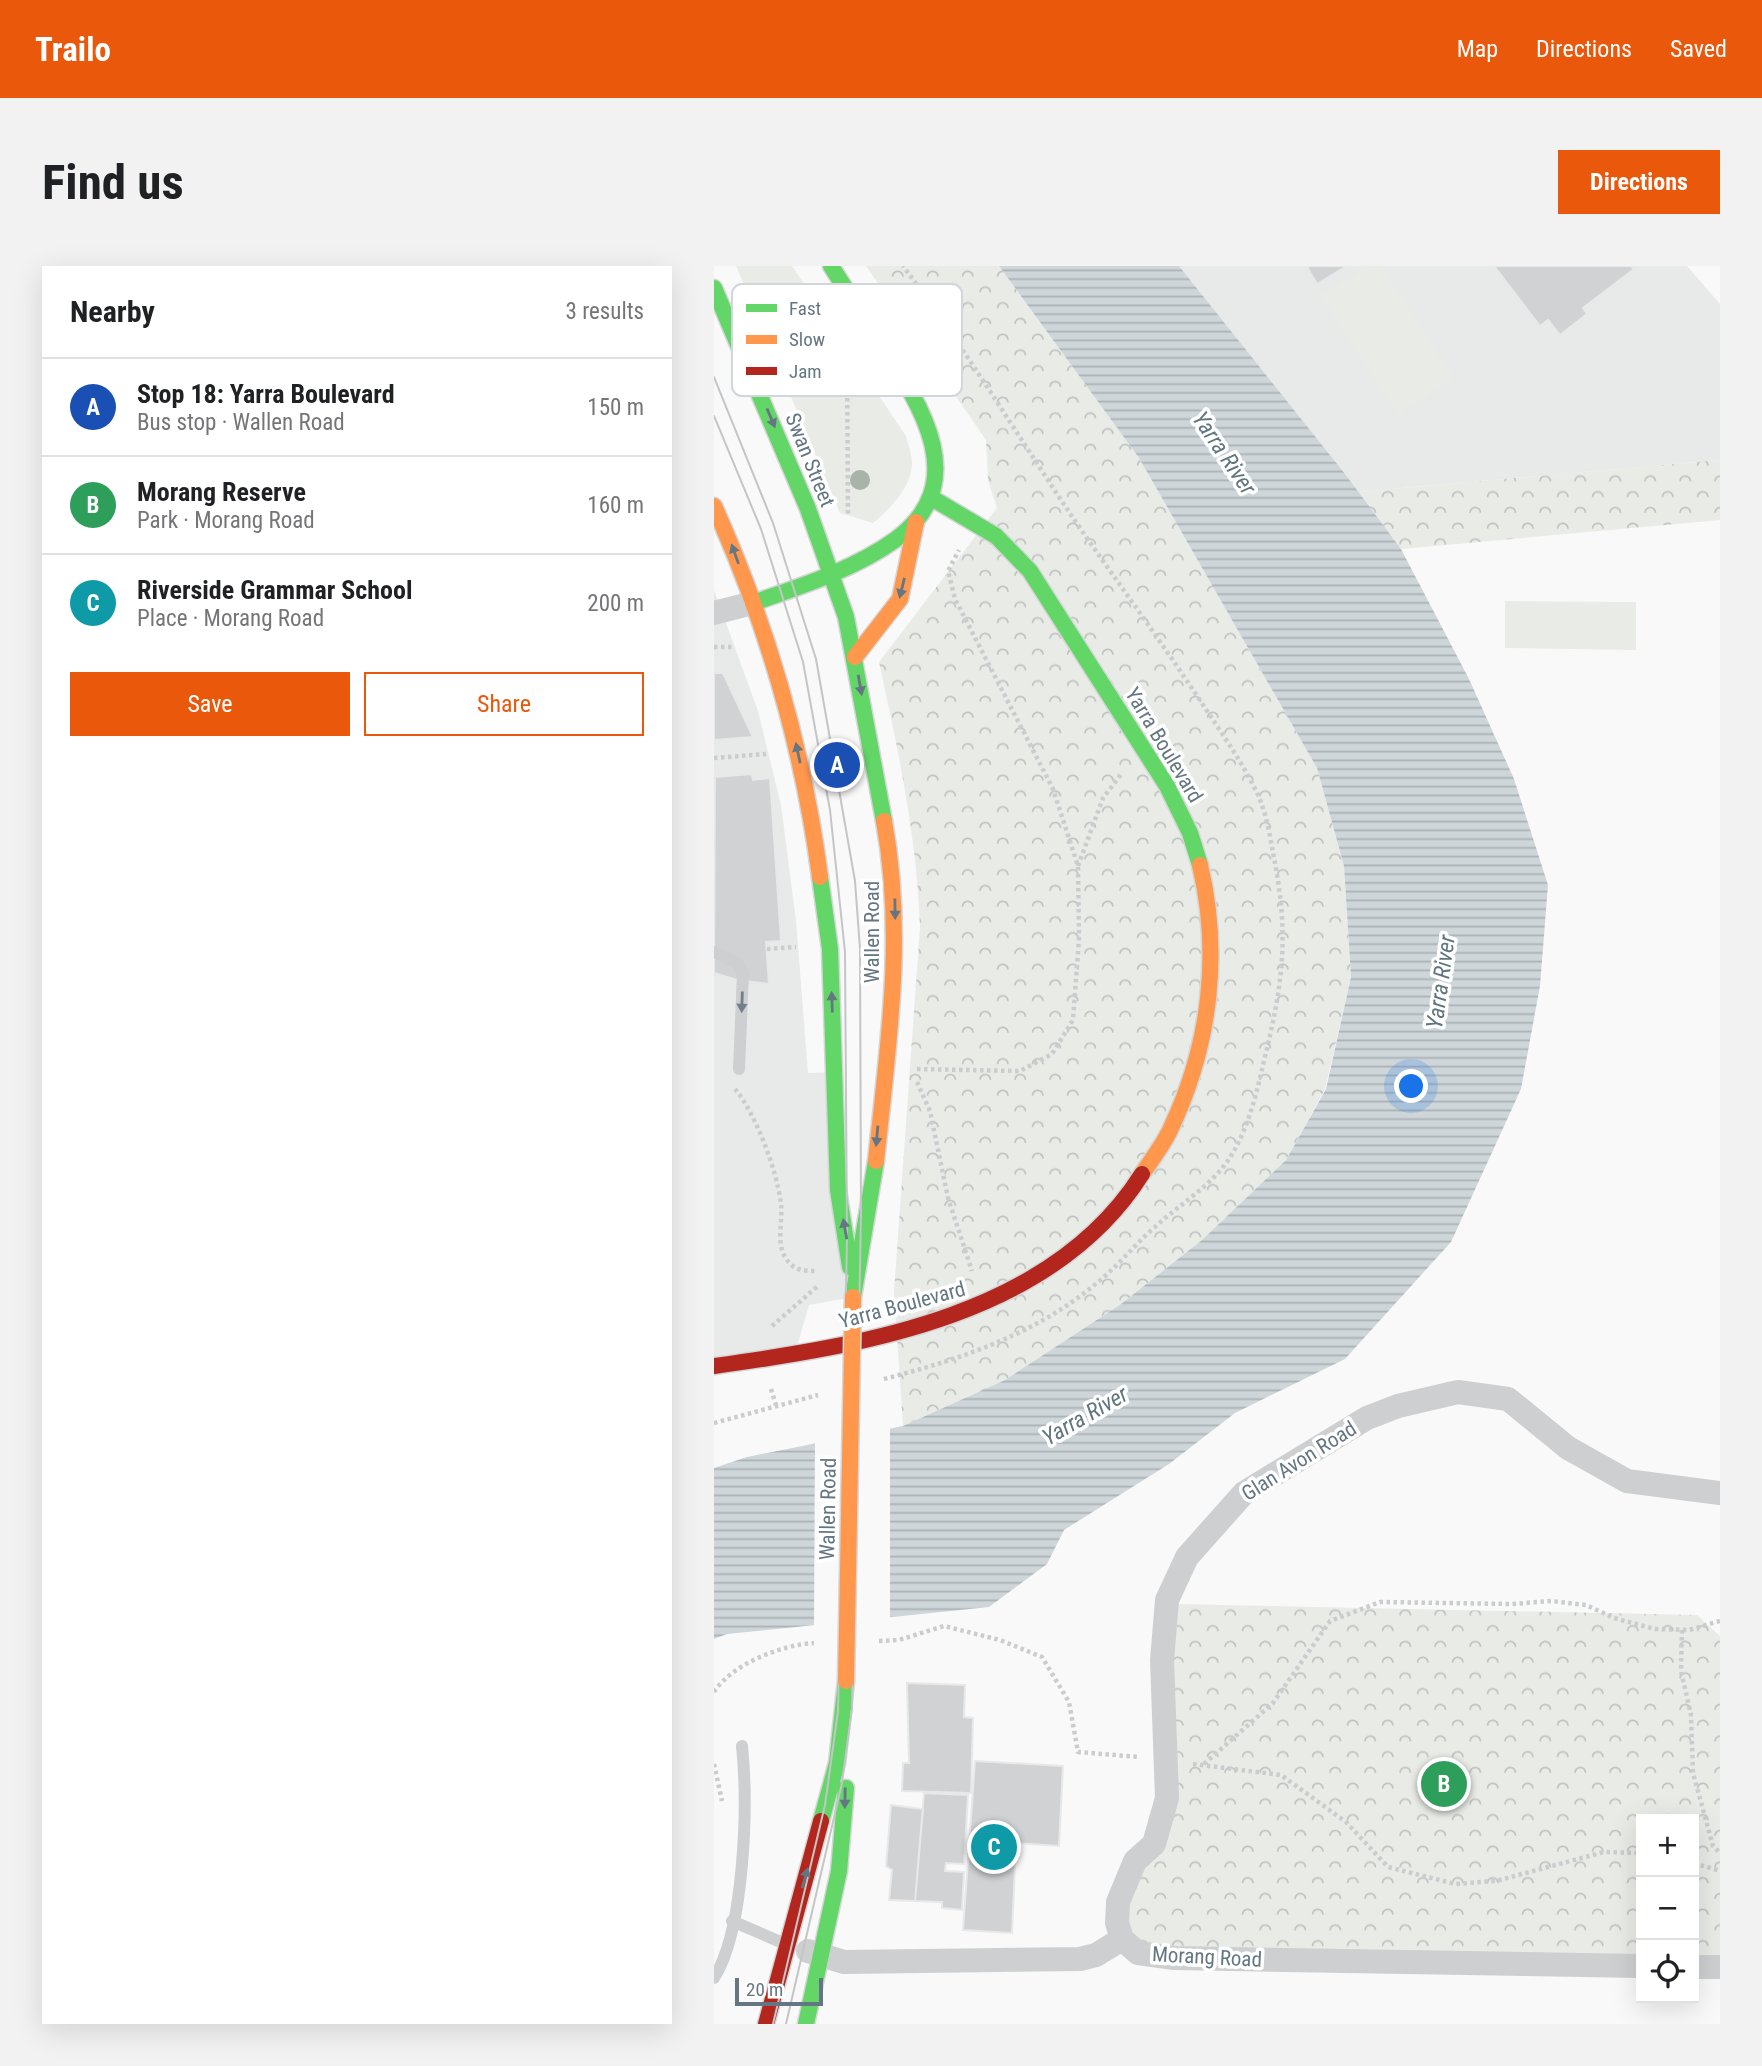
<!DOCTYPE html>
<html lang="en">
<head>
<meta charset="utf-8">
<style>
  body { margin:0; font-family:"Roboto Condensed",sans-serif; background:#f2f2f2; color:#202124 }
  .controls { position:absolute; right:21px; bottom:21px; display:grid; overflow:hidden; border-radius:0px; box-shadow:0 7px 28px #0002 }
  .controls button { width:63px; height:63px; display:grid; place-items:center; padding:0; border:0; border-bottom:2px solid #e0e0e0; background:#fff; color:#202124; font:35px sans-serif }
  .scale { position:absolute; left:21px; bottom:18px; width:88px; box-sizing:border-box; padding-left:7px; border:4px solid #657683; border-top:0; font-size:19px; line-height:24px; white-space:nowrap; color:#657683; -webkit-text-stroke:5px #fff; paint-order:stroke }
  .you { position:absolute; left:698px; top:821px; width:24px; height:24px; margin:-18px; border:5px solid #fff; border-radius:50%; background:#1a73e8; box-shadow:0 0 0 10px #1a73e833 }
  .badge { display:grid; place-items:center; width:46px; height:46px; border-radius:50%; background:#ea580c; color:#fff; font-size:23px; font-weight:700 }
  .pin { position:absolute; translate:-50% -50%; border:4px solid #fff; box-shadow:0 2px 7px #0006 }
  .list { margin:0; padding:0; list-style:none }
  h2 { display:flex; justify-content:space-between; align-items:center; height:91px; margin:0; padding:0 28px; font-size:30px }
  h2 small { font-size:23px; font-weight:400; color:#757577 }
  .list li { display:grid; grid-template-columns:46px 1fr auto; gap:21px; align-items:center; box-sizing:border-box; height:98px; padding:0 28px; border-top:2px solid #e0e0e0 }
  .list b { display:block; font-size:26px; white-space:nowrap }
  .list p { margin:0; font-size:23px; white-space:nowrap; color:#757577 }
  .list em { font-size:23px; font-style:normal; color:#757577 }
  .actions { display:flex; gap:14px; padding:21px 28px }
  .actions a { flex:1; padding:16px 0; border:2px solid #ea580c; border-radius:0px; text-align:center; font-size:24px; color:#ea580c }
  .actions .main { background:#ea580c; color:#fff }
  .icon { flex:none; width:38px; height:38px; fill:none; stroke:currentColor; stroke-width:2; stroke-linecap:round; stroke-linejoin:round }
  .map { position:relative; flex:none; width:1006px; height:1758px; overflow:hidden; border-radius:0px }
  header { display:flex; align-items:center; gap:42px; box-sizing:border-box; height:98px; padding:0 35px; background:#ea580c; color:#fff }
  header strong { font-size:33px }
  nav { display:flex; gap:38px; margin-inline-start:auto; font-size:24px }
  .intro { display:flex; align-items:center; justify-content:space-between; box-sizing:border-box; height:168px; padding:0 42px }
  h1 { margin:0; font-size:49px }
  .button { padding:18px 32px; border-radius:0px; background:#ea580c; color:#fff; font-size:24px; font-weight:700 }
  main { display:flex; gap:42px; padding:0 42px }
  aside { flex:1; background:#fff; border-radius:0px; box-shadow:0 7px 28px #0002 }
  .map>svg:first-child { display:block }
</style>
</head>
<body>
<header>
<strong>Trailo</strong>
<nav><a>Map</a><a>Directions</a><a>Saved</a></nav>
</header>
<div class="intro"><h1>Find us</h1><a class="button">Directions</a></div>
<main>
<aside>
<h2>Nearby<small>3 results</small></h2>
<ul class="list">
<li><span class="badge" style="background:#1a4fb4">A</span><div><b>Stop 18: Yarra Boulevard</b><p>Bus stop · Wallen Road</p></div><em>150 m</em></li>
<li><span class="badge" style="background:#2e9e5b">B</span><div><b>Morang Reserve</b><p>Park · Morang Road</p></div><em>160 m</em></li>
<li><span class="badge" style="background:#0f9aa8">C</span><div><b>Riverside Grammar School</b><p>Place · Morang Road</p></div><em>200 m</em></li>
</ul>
<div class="actions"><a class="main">Save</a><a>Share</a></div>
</aside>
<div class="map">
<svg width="1006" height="1758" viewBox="0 0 1006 1758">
  <defs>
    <pattern id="park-crowns" width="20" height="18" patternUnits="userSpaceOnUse" patternTransform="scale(1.75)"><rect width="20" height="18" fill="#e8ebe6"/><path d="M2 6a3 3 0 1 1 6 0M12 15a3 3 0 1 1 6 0" fill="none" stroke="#c0c3c0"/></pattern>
    <pattern id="water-rules" width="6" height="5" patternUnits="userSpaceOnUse" patternTransform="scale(1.75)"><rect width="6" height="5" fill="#ced6d9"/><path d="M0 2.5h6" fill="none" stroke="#abb2b5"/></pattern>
  </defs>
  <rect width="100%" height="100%" fill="#f9f9f9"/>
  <path fill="#e8e9e9" d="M465,0H973L1006,38V194L643,226Z
    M0,324L44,445L67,539L82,655L94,807L127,806L139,1031L95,1039L79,1094L0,1110Z"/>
  <path fill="#e8ebe6" d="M22,0H78L192,170C194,178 198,189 198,197C198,221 176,243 159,257L126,247Z
    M654,0H667L739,112L684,148L607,30Z
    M791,335L922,336V384L791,382Z"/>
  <path fill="url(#park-crowns)" d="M152,0H285L425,192L603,502L630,600L637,711L611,823L572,894L488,974L407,1038L291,1114L189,1160L180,1026L206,661C203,571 184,484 165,396L283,242L274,215L272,174Z
    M1006,194V254L687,283L643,226Z
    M462,1338L983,1349L1006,1370V1701H980V1553H927V1700L448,1692L403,1657L440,1578Z"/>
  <path fill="url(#water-rules)" d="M285,0H465L631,208L687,283L755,413L800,513L834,619L826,720L807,823L737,976L631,1093L521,1147L455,1198L350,1264L333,1298L275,1341L13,1368L0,1373V1202L33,1191L189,1160L291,1114L407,1038L488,974L572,894L612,823L637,711L630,600L603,502L425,192Z"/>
  <path fill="#f9f9f9" d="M176,1159V1355L100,1362L101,1174Z"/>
  <path fill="#d0d2d3" stroke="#e8e8e8" stroke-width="2" d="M596,0H633L603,18L593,1Z
    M780,0H917L920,3L869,42L873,48L846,69L834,54L826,60Z
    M0,407H9L39,471L0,474Z
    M1,498L2,511L38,508L39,514L56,512L67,675L52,676L55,718L23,714L0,707Z
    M193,1417L251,1419L250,1451L259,1452L257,1527L188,1525L189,1497H195Z
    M261,1495L349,1500L345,1580L302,1577L298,1667L249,1664Z
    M210,1527L254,1529L250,1598L232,1597L231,1605L250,1606L248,1644L228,1642V1636L201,1635Z
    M177,1539L209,1543L201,1635L175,1634L178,1604L172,1600Z"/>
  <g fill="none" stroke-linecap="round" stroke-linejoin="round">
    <g stroke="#d5d6d7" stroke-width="19">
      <path id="fast" d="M0,22L94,243L132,351L170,555
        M216,231L282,270L316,305L453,520L476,567L486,599
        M39,337C87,320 139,304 181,274C258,218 208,141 169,81C152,54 134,27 117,0
        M106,611L116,683L124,924L136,1001
        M139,1031L162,895
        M107,1555L123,1497L132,1415
        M92,1758L125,1605L132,1522"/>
    </g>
    <g stroke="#d5d6d7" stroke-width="19">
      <path id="slow" d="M0,240C53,358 89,483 106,611
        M141,391L186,333L202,256
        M162,895C174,780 191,670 170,555
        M428,908C438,893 450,878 457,862C496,779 507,688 486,599"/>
    </g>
    <g stroke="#d5d6d7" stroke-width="19">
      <path id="jam" d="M0,1100C152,1079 339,1049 428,908
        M52,1758L107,1555"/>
    </g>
    <path stroke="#cbcccd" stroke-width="4.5" stroke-dasharray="3.5 3.5" stroke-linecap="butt" d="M133,90L134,248
      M0,381H18
      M0,492L52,488
      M364,600L389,532L408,507
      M53,683L82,681
      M203,803L306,805L338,788L359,754L365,673L364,600L339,523L241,333L234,305L245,284
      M203,816L216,845L234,932L258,1005
      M21,823C42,848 63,905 67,938C69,955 62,976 71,991C79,1005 90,1005 104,1005
      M58,1060L105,1019
      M170,1113C247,1093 323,1068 384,1016C405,999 421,978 441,961C469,935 504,917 522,881C535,857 543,826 549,799C569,718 576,670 559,587C556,569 552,548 545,531C530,499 509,469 489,439C451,381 410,325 370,268C309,179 254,86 189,0
      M57,1123L62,1139
      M0,1157L104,1129
      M968,1364L967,1405L977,1449L979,1507L999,1580L1006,1587
      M165,1375L185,1374L230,1360L286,1374L328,1391L355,1436L364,1486L425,1491
      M0,1426C18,1398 67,1379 100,1377
      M0,1498L8,1535
      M479,1498L567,1509L632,1556L674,1601L741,1618L782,1615L890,1586L927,1587
      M490,1498L559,1437L616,1355L666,1336L798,1338L837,1335L872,1339L900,1352L941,1363L975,1364L1006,1355
      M980,1597L1006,1605"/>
    <path stroke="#cecfd0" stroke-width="12" d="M0,686L23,697L29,707L25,803
      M18,1655L69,1677
      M0,1712C31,1663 34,1538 28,1480"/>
    <path stroke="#cecfd0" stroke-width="24" d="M0,347L39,337
      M94,1685L130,1696L366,1693L382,1689L408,1673
      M927,1700L460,1692L424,1687L408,1673L403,1657L404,1636L421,1595L440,1578L453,1532L448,1394L453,1334L473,1291L530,1227L653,1152L684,1140L744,1126L794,1133L854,1182L913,1215L1006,1227
      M980,1701H1006"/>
    <use href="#fast" stroke="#63d668" stroke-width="16"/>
    <use href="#slow" stroke="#ff974d" stroke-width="16"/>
    <use href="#jam" stroke="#b3261e" stroke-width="16"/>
    <path stroke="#c3c5c6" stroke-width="2" d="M0,111L59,257L102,393L141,615L146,683L147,947L138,1443L128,1517L72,1758
      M0,150L47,263L89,396L116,544L131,686L133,972L124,1445L111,1539L59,1758"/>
    <g stroke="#d5d6d7" stroke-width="19" stroke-linecap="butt">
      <path id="slow-bridge" d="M132,1415L139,1031"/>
    </g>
    <use href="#slow-bridge" stroke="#ff974d" stroke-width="16"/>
  </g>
  <circle fill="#a9b3a7" cx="146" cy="214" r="10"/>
  <defs><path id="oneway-solid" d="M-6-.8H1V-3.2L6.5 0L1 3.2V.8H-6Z" transform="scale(1.75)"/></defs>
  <g fill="#657683">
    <use href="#oneway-solid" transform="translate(57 152) rotate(67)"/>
    <use href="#oneway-solid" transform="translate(21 288) rotate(-110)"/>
    <use href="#oneway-solid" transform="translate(188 322) rotate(104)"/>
    <use href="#oneway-solid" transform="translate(146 419) rotate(80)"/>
    <use href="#oneway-solid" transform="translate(84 487) rotate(-102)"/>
    <use href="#oneway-solid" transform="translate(181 643) rotate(89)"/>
    <use href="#oneway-solid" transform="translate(118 736) rotate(-92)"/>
    <use href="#oneway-solid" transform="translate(163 870) rotate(95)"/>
    <use href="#oneway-solid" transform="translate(131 963) rotate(-100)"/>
    <use href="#oneway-solid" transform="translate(131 1532) rotate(91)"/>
    <use href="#oneway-solid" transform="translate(91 1612) rotate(-74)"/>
  </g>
  <use fill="#707f8b" href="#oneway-solid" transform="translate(28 736) rotate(92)"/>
  <g text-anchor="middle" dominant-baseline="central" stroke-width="7" stroke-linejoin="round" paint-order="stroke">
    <g font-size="21" fill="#657683" stroke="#fff">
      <text transform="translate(96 194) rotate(68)">Swan Street</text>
      <text transform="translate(450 479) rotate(59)">Yarra Boulevard</text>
      <text transform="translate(158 666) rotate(-90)">Wallen Road</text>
      <text transform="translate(188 1039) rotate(-15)">Yarra Boulevard</text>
      <text transform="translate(585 1195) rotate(-32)">Glan Avon Road</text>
      <text transform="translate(114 1243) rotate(-89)">Wallen Road</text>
      <text transform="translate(493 1691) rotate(3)">Morang Road</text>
    </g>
    <g font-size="23" font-style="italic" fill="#60757c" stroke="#fff">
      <text transform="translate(510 187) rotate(56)">Yarra River</text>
      <text transform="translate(727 716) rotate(-82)">Yarra River</text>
      <text transform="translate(371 1150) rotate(-30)">Yarra River</text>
    </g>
  </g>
  <rect x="18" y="18" width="230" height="112" rx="10" fill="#fff" stroke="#d1d6da" stroke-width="2"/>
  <rect x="32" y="38" width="31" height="8" fill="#63d668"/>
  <rect x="32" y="69" width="31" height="9" fill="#ff974d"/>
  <rect x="32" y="101" width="31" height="8" fill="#b3261e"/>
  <g font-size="19" fill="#657683">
    <text x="75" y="49">Fast</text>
    <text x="75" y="80">Slow</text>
    <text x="75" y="112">Jam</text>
  </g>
</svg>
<div class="controls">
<button>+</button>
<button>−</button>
<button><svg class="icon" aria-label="locate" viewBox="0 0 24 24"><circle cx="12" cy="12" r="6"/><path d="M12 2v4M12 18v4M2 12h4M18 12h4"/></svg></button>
</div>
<div class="scale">20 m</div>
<div class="you"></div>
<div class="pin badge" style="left:123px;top:499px;background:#1a4fb4">A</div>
<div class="pin badge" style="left:730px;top:1518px;background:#2e9e5b">B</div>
<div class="pin badge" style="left:280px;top:1581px;background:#0f9aa8">C</div>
</div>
</main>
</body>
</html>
